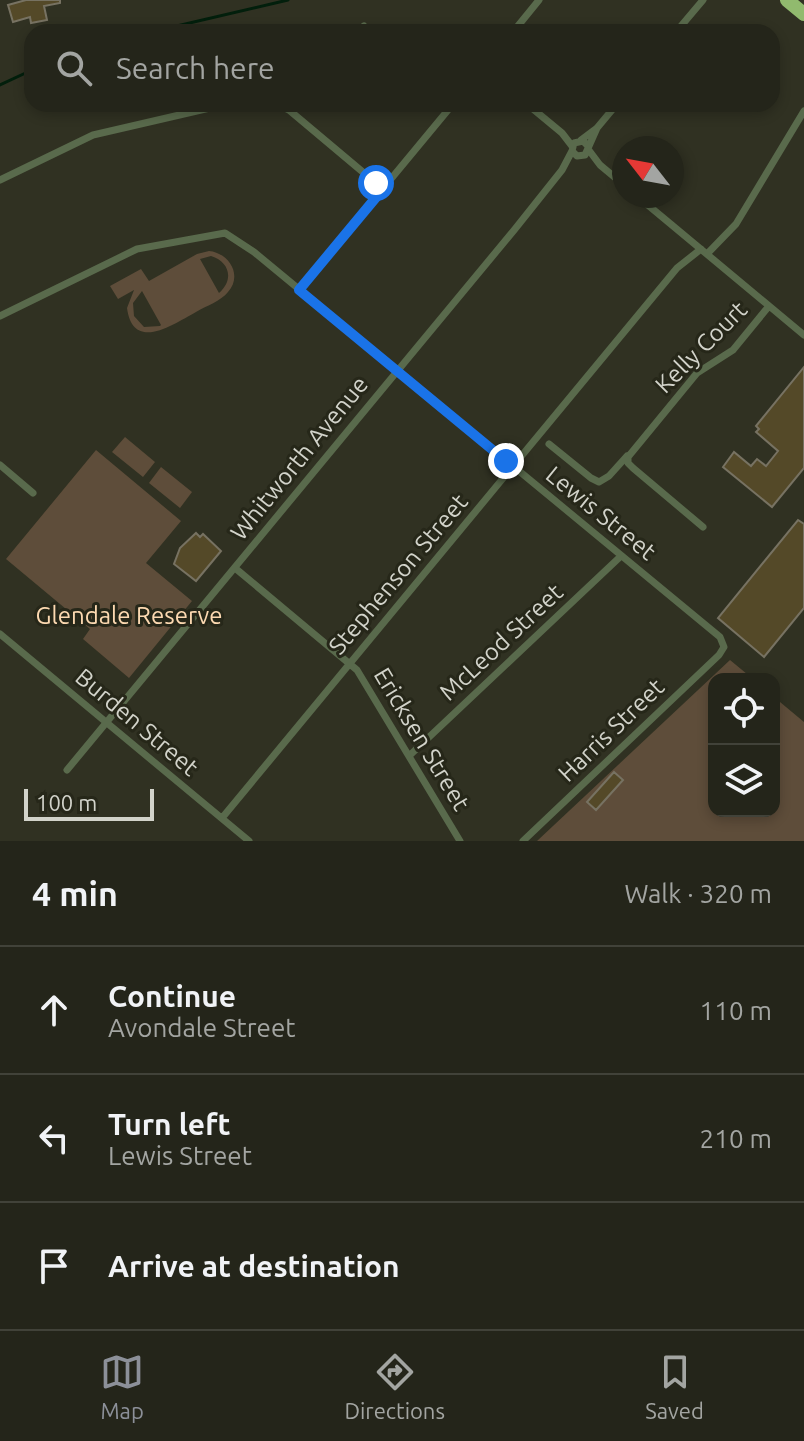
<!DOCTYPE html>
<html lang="en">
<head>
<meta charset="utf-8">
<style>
  body { margin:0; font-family:Ubuntu,sans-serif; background:#303127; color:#f1f3f6 }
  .controls { position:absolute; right:24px; bottom:24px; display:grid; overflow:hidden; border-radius:16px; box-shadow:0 4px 12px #0003 }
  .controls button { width:72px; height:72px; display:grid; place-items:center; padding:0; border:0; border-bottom:2px solid #414239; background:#24251a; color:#f1f3f6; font:40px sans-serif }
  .compass { position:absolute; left:612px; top:136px; width:72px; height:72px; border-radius:50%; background:#24251a; box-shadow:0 4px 12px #0003; rotate:301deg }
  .scale { position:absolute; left:24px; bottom:20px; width:130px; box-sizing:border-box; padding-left:8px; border:4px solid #d2d3ca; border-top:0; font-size:22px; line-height:28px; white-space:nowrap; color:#d2d3ca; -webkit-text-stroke:6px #262719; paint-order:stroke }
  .stop { position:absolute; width:24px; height:24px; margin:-18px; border:6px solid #1a73e8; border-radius:50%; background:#fff }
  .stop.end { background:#1a73e8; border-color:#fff; box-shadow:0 2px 8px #0008 }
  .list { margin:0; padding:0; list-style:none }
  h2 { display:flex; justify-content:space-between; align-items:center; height:104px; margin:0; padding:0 32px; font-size:34px }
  h2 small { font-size:26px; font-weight:400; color:#a3a5a2 }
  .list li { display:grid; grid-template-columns:52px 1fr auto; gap:24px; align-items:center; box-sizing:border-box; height:128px; padding:0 32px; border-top:2px solid #414239 }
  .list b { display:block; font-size:30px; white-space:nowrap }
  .list p { margin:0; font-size:26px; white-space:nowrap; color:#a3a5a2 }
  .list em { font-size:26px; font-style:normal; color:#a3a5a2 }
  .icon { flex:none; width:44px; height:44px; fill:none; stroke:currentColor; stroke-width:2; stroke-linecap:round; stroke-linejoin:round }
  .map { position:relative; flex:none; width:804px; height:841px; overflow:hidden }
  .search { position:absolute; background:#24251a; box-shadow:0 4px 12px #0003; left:24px; right:24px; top:24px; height:88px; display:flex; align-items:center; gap:20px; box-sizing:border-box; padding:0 28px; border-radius:24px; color:#a3a5a2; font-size:30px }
  .sheet { height:488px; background:#24251a }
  nav { display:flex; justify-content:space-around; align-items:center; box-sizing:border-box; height:112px; border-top:2px solid #414239; background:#24251a; font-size:22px; color:#a3a5a2 }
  nav a { display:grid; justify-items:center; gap:4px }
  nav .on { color:#8c9099 }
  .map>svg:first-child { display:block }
</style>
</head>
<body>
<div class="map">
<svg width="804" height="841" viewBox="0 0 804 841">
  <rect width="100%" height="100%" fill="#303122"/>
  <path fill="#5e4d3a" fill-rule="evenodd" d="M209,251C229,253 243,275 228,292C221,301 206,306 196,312C174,324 133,353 127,308L134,290L118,299L110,286L141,269L149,281L197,254ZM211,256C230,262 234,280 219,293L200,259ZM142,291L161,325L160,326L144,327L134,316L133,303Z
    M125,437L155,462L143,477L112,452Z
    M96,450L181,521L146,563L192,601L129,678L83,639L90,629L6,559Z
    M161,467L192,492L180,508L149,483Z
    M730,660L753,679H714V811H774V697L804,722V841H537Z"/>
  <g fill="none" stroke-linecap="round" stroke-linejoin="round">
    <path stroke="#021f0c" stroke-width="3" d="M151,32L288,0
      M0,85L32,70"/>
  </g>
  <path fill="#544928" stroke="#777262" stroke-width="2" d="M26,0H60V3L44,6L47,20L31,23L30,17L13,22L8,5Z
    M804,367V468L772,507L723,467L734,452L751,466L757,459L766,466L778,451L756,432L759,429L756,426Z
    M798,520L804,524V608L764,657L718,618Z
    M196,533L200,537L203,534L221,551L196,581L174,564L180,548Z
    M614,772L623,780L596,810L587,802Z"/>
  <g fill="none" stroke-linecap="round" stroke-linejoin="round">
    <path stroke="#596a4c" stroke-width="7" d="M357,32L364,26
      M513,32L539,0
      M676,32L703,0
      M277,104L289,110L383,189
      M527,104L562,133L572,146
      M581,140L597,128L617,104
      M588,146L583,141L574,143L572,151L577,156L585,155L597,128
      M588,149L600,165L624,185
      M0,180L93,135L227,104
      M637,196L804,335
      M707,254L736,224L804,111
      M299,290L453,104
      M0,316L137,249L225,233L254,252L720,637L724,647L719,655L523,841
      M549,444L591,478L599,482L609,476L627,456
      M0,465L33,493
      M703,527L633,468L628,463V457L697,373L733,350L769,306
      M235,568L357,670L460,841
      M0,634L249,841
      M409,756L621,556
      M67,770L515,229L562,170L572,151
      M222,818L677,268L701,249"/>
    <path stroke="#91ba6e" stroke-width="14" d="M787,0L804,14"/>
  </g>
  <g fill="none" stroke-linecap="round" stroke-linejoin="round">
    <path stroke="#1a73e8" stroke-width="10" d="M376,183L383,189L299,290L506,461"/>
  </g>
  <g text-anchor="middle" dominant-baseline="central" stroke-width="6" stroke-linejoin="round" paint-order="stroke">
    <g font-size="24" fill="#d2d3ca" stroke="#262719">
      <text transform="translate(701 347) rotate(-45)">Kelly Court</text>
      <text transform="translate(299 458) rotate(-51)">Whitworth Avenue</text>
      <text transform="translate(601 513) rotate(39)">Lewis Street</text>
      <text transform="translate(398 574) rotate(-50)">Stephenson Street</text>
      <text transform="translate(501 642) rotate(-43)">McLeod Street</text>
      <text transform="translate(137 722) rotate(40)">Burden Street</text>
      <text transform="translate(611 730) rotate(-44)">Harris Street</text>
      <text transform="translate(422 739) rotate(59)">Ericksen Street</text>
    </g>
    <g font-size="24" fill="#fcd9b1" stroke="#262719">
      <text x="129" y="615">Glendale Reserve</text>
    </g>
  </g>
</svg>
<div class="controls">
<button><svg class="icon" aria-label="locate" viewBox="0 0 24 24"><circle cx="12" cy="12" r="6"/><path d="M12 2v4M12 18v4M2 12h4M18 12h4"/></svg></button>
<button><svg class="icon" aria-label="layers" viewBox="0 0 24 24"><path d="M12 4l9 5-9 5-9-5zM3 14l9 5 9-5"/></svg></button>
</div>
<svg class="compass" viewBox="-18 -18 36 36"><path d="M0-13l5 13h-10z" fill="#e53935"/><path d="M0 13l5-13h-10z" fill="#a3a5a2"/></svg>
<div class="scale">100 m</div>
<div class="stop" style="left:376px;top:183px"></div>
<div class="stop end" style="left:506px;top:461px"></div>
<div class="search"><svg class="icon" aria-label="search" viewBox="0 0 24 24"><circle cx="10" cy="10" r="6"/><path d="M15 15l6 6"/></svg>Search here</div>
</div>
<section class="sheet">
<h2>4 min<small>Walk · 320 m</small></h2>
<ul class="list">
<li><svg class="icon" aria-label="ahead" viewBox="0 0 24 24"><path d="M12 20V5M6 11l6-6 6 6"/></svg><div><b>Continue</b><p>Avondale Street</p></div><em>110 m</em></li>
<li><svg class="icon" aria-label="left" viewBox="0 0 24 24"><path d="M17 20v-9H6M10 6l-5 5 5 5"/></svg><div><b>Turn left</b><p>Lewis Street</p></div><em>210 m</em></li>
<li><svg class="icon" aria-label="arrive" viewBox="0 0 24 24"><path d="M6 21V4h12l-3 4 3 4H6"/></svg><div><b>Arrive at destination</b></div></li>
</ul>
</section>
<nav>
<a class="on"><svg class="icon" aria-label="map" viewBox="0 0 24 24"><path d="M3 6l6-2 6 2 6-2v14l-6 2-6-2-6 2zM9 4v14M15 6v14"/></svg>Map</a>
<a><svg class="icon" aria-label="directions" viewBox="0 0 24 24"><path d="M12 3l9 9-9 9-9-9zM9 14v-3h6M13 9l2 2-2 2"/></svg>Directions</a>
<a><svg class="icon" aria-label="saved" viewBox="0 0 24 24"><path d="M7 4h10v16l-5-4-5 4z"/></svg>Saved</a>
</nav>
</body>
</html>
